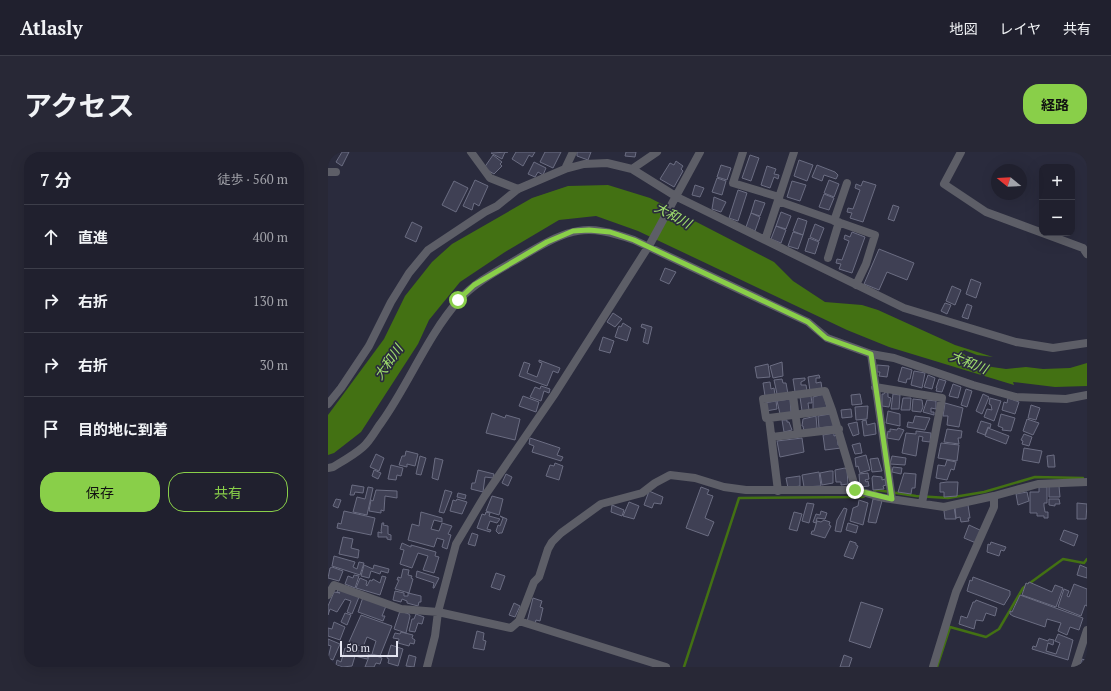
<!DOCTYPE html>
<html lang="ja">
<head>
<meta charset="utf-8">
<style>
  body { margin:0; font-family:"PT Serif","Noto Sans JP",serif; background:#282836; color:#f1f3f6 }
  .controls { position:absolute; right:12px; top:12px; display:grid; overflow:hidden; border-radius:8px; box-shadow:0 4px 16px #0002 }
  .controls button { width:36px; height:36px; display:grid; place-items:center; padding:0; border:0; border-bottom:1px solid #3d3e4a; background:#20202e; color:#f1f3f6; font:20px sans-serif }
  .compass { position:absolute; left:663px; top:12px; width:36px; height:36px; border-radius:50%; background:#20202e; box-shadow:0 4px 16px #0002; rotate:288deg }
  .scale { position:absolute; left:12px; bottom:10px; width:58px; box-sizing:border-box; padding-left:4px; border:2px solid #e3e4f0; border-top:0; font-size:11px; line-height:14px; white-space:nowrap; color:#e3e4f0; -webkit-text-stroke:3px #2a2b3d; paint-order:stroke }
  .stop { position:absolute; width:12px; height:12px; margin:-9px; border:3px solid #89cf49; border-radius:50%; background:#fff }
  .stop.end { background:#89cf49; border-color:#fff; box-shadow:0 1px 4px #0008 }
  .list { margin:0; padding:0; list-style:none }
  h2 { display:flex; justify-content:space-between; align-items:center; height:52px; margin:0; padding:0 16px; font-size:17px }
  h2 small { font-size:13px; font-weight:400; color:#a2a3aa }
  .list li { display:grid; grid-template-columns:26px 1fr auto; gap:12px; align-items:center; box-sizing:border-box; height:64px; padding:0 16px; border-top:1px solid #3d3e4a }
  .list b { display:block; font-size:15px; white-space:nowrap }
  .list em { font-size:13px; font-style:normal; color:#a2a3aa }
  .actions { display:flex; gap:8px; padding:12px 16px }
  .actions a { flex:1; padding:9px 0; border:1px solid #89cf49; border-radius:16px; text-align:center; font-size:14px; color:#89cf49 }
  .actions .main { background:#89cf49; color:#111 }
  .icon { flex:none; width:22px; height:22px; fill:none; stroke:currentColor; stroke-width:2; stroke-linecap:round; stroke-linejoin:round }
  .map { position:relative; flex:none; width:759px; height:515px; overflow:hidden; border-radius:16px }
  header { display:flex; align-items:center; gap:24px; box-sizing:border-box; height:56px; padding:0 20px; background:#20202e; border-bottom:1px solid #3d3e4a }
  header strong { font-size:19px }
  nav { display:flex; gap:22px; margin-inline-start:auto; font-size:14px }
  .intro { display:flex; align-items:center; justify-content:space-between; box-sizing:border-box; height:96px; padding:0 24px }
  h1 { margin:0; font-size:28px }
  .button { padding:10px 18px; border-radius:16px; background:#89cf49; color:#111; font-size:14px; font-weight:700 }
  main { display:flex; gap:24px; padding:0 24px }
  aside { flex:1; background:#20202e; border-radius:16px; box-shadow:0 4px 16px #0002 }
  .map>svg:first-child { display:block }
</style>
</head>
<body>
<header>
<strong>Atlasly</strong>
<nav><a>地図</a><a>レイヤ</a><a>共有</a></nav>
</header>
<div class="intro"><h1>アクセス</h1><a class="button">経路</a></div>
<main>
<aside>
<h2>7 分<small>徒歩 · 560 m</small></h2>
<ul class="list">
<li><svg class="icon" aria-label="ahead" viewBox="0 0 24 24"><path d="M12 20V5M6 11l6-6 6 6"/></svg><div><b>直進</b></div><em>400 m</em></li>
<li><svg class="icon" aria-label="right" viewBox="0 0 24 24"><path d="M7 20v-9h11M14 6l5 5-5 5"/></svg><div><b>右折</b></div><em>130 m</em></li>
<li><svg class="icon" aria-label="right" viewBox="0 0 24 24"><path d="M7 20v-9h11M14 6l5 5-5 5"/></svg><div><b>右折</b></div><em>30 m</em></li>
<li><svg class="icon" aria-label="arrive" viewBox="0 0 24 24"><path d="M6 21V4h12l-3 4 3 4H6"/></svg><div><b>目的地に到着</b></div></li>
</ul>
<div class="actions"><a class="main">保存</a><a>共有</a></div>
</aside>
<div class="map">
<svg width="759" height="515" viewBox="0 0 759 515">
  <rect width="100%" height="100%" fill="#2a2b3d"/>
  <path fill="#437113" d="M280,33L322,46L446,110L465,129L497,150L534,153L550,158L627,193L665,205L649,203L636,198L634,200L640,206L664,215L678,217L698,215L715,217L742,216L759,211V234L727,235L685,230L686,233L561,195L519,178L310,79L268,64L231,68L177,100L132,130L101,168L90,192L33,280L6,301L0,303V263L56,187L77,144L104,110L124,92L204,46L240,34Z"/>
  <g fill="none" stroke-linecap="round" stroke-linejoin="round">
    <path stroke="#437113" stroke-width="2.5" d="M544,341L549,338L588,344L620,346L656,340L707,325L755,326
      M356,515L411,346L535,345L539,343
      M609,515L622,475L658,485L671,477L695,436L735,407L756,411L759,407"/>
  </g>
  <path fill="#3f4054" stroke="#6b6d82" d="M14,0H21L14,14L8,10Z
    M177,0L174,7L163,1L180,0Z
    M188,0H207L204,5L201,3L195,14L184,7Z
    M217,0H233L225,16L212,10Z
    M249,0H263L260,8L249,4Z
    M298,0H308L307,5L297,4Z
    M165,3L174,10L172,12L174,14L166,22L156,16Z
    M422,3L431,6L423,29L414,26Z
    M471,8L485,13L479,29L466,24Z
    M348,9L355,14L353,17L355,19L346,35L332,27L342,11L346,13Z
    M206,10L218,16L215,23L210,20L207,25L200,22Z
    M393,13L403,16L399,28L389,25Z
    M489,13L507,20L510,23L508,27L496,23L494,29L484,25Z
    M439,14L448,17L446,22L451,23L450,27L446,25L442,36L433,33Z
    M389,26L398,29L394,43L384,40Z
    M147,28L160,34L151,54L146,51L144,58L135,54Z
    M501,28L511,32L506,45L496,41Z
    M126,29L140,36L128,60L114,53Z
    M464,29L478,33L472,49L459,45Z
    M535,29L548,33L535,70L522,66L524,61L519,60L520,56L525,57L532,38L527,36L528,32L533,34Z
    M367,33L376,36L372,45L364,43Z
    M410,38L419,41L410,69L401,66Z
    M496,42L506,46L501,58L491,55Z
    M386,45L398,50L393,60L384,57Z
    M427,48L437,51L432,64L423,61Z
    M565,53L571,55L566,69L560,67Z
    M453,60L463,64L458,77L448,74Z
    M423,61L432,65L427,79L418,75Z
    M470,66L479,69L475,83L465,79Z
    M84,70L94,75L88,90L77,85Z
    M487,72L496,76L491,89L482,85Z
    M448,74L458,78L453,91L443,87Z
    M465,80L475,83L470,97L460,94Z
    M524,80L537,85L524,121L511,117L513,112L508,111L509,107L514,108L521,89L516,87L517,83L522,85Z
    M481,86L491,90L487,102L477,99Z
    M551,97L586,111L579,128L559,120L551,138L536,132Z
    M337,116L348,120L341,132L332,128Z
    M643,127L653,131L648,146L638,142Z
    M624,134L633,138L627,153L618,149Z
    M617,151L623,153L619,162L613,159Z
    M639,152L644,154L640,167L634,165Z
    M285,161L294,167L287,175L279,170Z
    M295,171L303,176L299,189L287,185L290,176L291,174L293,175Z
    M314,172L324,175L320,192L315,190L318,177L313,175Z
    M275,185L286,189L282,201L271,198Z
    M211,208L232,216L230,221L225,219L219,234L191,224L196,210L202,212L199,221L209,225L214,211L211,210Z
    M454,210L455,224L445,226L442,214Z
    M440,212L442,225L429,226L427,215Z
    M549,213L561,214L559,225L551,224L552,220H549Z
    M574,215L584,218L582,227H579L578,231L570,229Z
    M586,219L597,221L594,236L583,233Z
    M491,223L492,226H488V231L493,230L494,237L482,239L480,225Z
    M600,223L607,226L604,237L596,235Z
    M477,226V228L473,230V233H478L479,239L467,240L465,227Z
    M454,227L455,231H458L460,242H449L446,228Z
    M611,227L618,229L614,240L608,239L609,236H608Z
    M442,230L443,237L446,236L447,243L437,244L435,231Z
    M625,232L633,235L630,246L621,244Z
    M213,234L222,237L221,241L216,239L213,249L202,245L207,235L212,237Z
    M638,237L644,239L639,255L633,253Z
    M557,240L560,241V245L563,246L561,255L554,254V242H556Z
    M496,242L499,256L485,258V245Z
    M532,242L534,252L524,253L523,243Z
    M565,242L572,243L571,257H563Z
    M655,242L661,245L654,262L648,259Z
    M195,244L211,250L208,260L191,254Z
    M483,244L484,251H480L481,258L474,259L472,245Z
    M575,246H583L582,258H573Z
    M662,246L673,249L666,269L656,265L659,257L664,258L663,253L661,252Z
    M680,246L691,250L687,262L674,258L676,250L679,251Z
    M462,247L463,261L452,262L449,249Z
    M585,247L594,248L595,255L593,260L584,259Z
    M599,248L608,249V257L603,256V260H606V263L595,260Z
    M448,249L449,257L438,259L437,251Z
    M617,251L635,256L631,275L619,273L620,264H615Z
    M703,253L712,256L708,268L700,266Z
    M540,254L539,267L528,268L527,255Z
    M523,257L524,265L514,266L513,258Z
    M560,259L572,262V274L558,271Z
    M164,261L177,266L178,263L192,267L187,288L158,281Z
    M502,262L506,274L491,276L490,264Z
    M673,262L687,266L683,279L674,278L675,276L670,274Z
    M488,264L489,276L476,279L475,274H474L475,267Z
    M587,264L602,266L597,278L579,275L580,270L585,271Z
    M699,267L711,271L705,283L695,279Z
    M454,268H459V270H461L464,278L456,280Z
    M538,268L539,273L547,271L548,282L536,284L534,269Z
    M653,269L663,272L662,276L660,275L657,283L649,280Z
    M529,270L531,282L525,284L520,272Z
    M570,276L576,278L571,288L559,286L560,279L562,280V277L569,278Z
    M660,276L681,284L678,292L657,284Z
    M619,277L634,279L633,286H630L631,292L616,290Z
    M588,279L603,281L602,290L594,289L595,285L591,284L588,304L574,301L578,281L588,282Z
    M506,281V284L509,283L510,293H512L513,296L497,298L495,283Z
    M696,282L704,285L701,294L694,292L695,289L693,288Z
    M202,286L232,296L229,303L235,305L233,309L204,300L206,294L201,292Z
    M474,286L476,300L452,305L449,289Z
    M532,291L534,301L527,302L524,293Z
    M613,291L631,293L629,309L610,306Z
    M696,296L714,299L711,311L694,308Z
    M78,299L90,302L87,314L79,312V315L71,313L74,304H77Z
    M48,302L56,306L51,319L42,315Z
    M538,303L542,318L532,321L530,314L528,315L527,306Z
    M726,303L727,315H720L719,304Z
    M92,304L98,306L93,323L88,322Z
    M564,304L578,306L577,313L562,312Z
    M107,306L115,308L110,328L104,326Z
    M550,306L554,319L544,320L542,307Z
    M619,308L628,310L626,318L623,317L619,328L608,326L610,313L617,314Z
    M227,311L235,314L231,328L218,324L222,313L226,314Z
    M63,313L75,316L73,324L69,323L68,328L60,327Z
    M565,315L574,316L573,322L564,320Z
    M517,316L519,318L520,332L513,333V330H508L507,318Z
    M46,318L53,321L50,327L44,324Z
    M150,318L166,322L165,326L157,325L155,340L143,337L144,331H147Z
    M502,319H505V331L494,333L492,321Z
    M491,320L493,334L476,335L474,323Z
    M540,321L541,327L537,328L538,330L540,329L541,334L532,335L531,322Z
    M576,321L588,322L587,336H584L583,342L570,340Z
    M178,322L184,325L180,334L174,331Z
    M472,324V334L460,336L458,326Z
    M545,324L554,325V328L557,327L558,333L555,334L556,337L545,338L544,326Z
    M619,330H630L629,344L616,345V340H612V331Z
    M24,333L36,335L35,341L27,340L26,343H22Z
    M721,334H731L732,345H721Z
    M40,335L45,336L39,363L25,360L29,345L37,347Z
    M373,335L381,338L379,342L385,344L377,366L386,370L380,384L358,376Z
    M711,335H719V351H716V354L717,360H720V366H716V364H709V361H702V340H711Z
    M48,338L69,339V346L57,344L56,359L53,358V361L41,359L43,348L45,349Z
    M117,338L124,340L116,361L111,360Z
    M321,339L335,345L333,352L326,351L324,356L316,353Z
    M699,340L701,349L690,353L688,342Z
    M130,341L138,343L137,347L129,345Z
    M164,344L175,347L171,363L158,359Z
    M8,347L13,348L10,356L5,354Z
    M129,347L139,350L134,362L122,359L125,348L128,349Z
    M545,347L554,349L548,371L540,370Z
    M721,347H731L732,352H727V354L721,353Z
    M531,348L540,351L535,373L522,369L525,356L530,354Z
    M301,350L311,354L306,367L295,364Z
    M479,351L486,352L481,371L474,369Z
    M749,351L759,352L758,367H749Z
    M284,353L296,358L294,364L283,360Z
    M640,353L642,366H640L641,369L633,370L632,365L628,366L627,355Z
    M626,355L628,367H617L616,359Z
    M516,356L519,357L513,380L507,379L509,368Z
    M16,359L47,366L43,383L9,376L10,371L13,372Z
    M493,359L499,361L497,367L489,366L488,371L485,370L488,362L492,363Z
    M93,360L114,366V370L106,368L103,377L111,379L114,371L124,374L120,382L123,383L119,397L114,395L116,388L109,386L106,395L80,388L84,372L91,374Z
    M158,360L162,361L161,364L172,367L169,371L162,369L159,377L163,378L162,380L149,376L154,362L157,363Z
    M466,360L474,362L469,379L461,377Z
    M172,364L179,367L174,381H171V382L168,379L170,373L172,374L175,366Z
    M496,368L502,370L501,373L503,374L497,386L483,382L484,379H486L489,369L493,370Z
    M54,371H56L55,373L60,374V382L63,383V388L59,387V385H50V380L54,381L53,379Z
    M520,371L530,374L528,381L518,378Z
    M641,373L654,379L648,391L636,386Z
    M736,378L750,383L746,394L732,388Z
    M144,381L150,383L147,394L140,392Z
    M15,385L25,387L23,396L31,398L30,406L11,402Z
    M522,389L528,391V393L530,394L525,407L516,404Z
    M663,390L678,395L676,399L673,398L671,404L659,400L660,392L662,393Z
    M74,391L83,395V393L108,400L107,404L111,405L106,421L95,418L100,404L90,401L84,416L72,412L76,398L72,397Z
    M6,404L27,410L25,415L29,417L31,410L36,411L32,423L4,414Z
    M36,413L45,417L46,413L61,417L60,421L53,419L52,422L43,419L41,426L33,424Z
    M752,413L759,416V426L749,423Z
    M4,415L15,419L11,429L0,426L2,416Z
    M75,417L81,418L80,423L84,424L83,426L85,427L81,441L67,437L71,428H69L70,425L73,426Z
    M89,419L111,426L106,436H105L106,431L88,425Z
    M168,421L177,424L172,438L163,435Z
    M26,423L31,424L27,436L17,432L20,424L25,426Z
    M54,424L58,425L52,443L28,436L32,426L39,429L38,433L39,434L42,428L44,429L45,427L52,431Z
    M645,425L682,439V443L676,453L639,439L642,428L644,429Z
    M701,430L724,440L727,433L735,436L728,455L694,443L698,431L700,432Z
    M746,432L759,437V454L757,453L753,464L730,455L736,437L741,439L739,444L741,445Z
    M10,437L31,445L24,462L19,460L23,449L17,447L9,460L2,457L0,463V454L6,440L12,441L9,440Z
    M67,439L76,441V444H80V441L93,444V450H91L90,454L79,451V449L74,447L73,450L65,448Z
    M692,443L755,466L751,478L742,475L739,483L730,479L733,471L719,467L717,475L685,464L682,462V459L684,460Z
    M35,445L58,454L54,464H57L55,469L30,460Z
    M205,446L214,449L212,455L215,456L212,469L208,468L207,472L199,470Z
    M648,448L669,456L667,464L658,461L655,469L648,468L646,477L631,472L633,464L639,466L645,450H647Z
    M533,450L555,457L542,496L521,489Z
    M186,451L192,454L187,465L181,463Z
    M72,459L81,462L82,464L78,481L66,477Z
    M17,461L23,463L19,473L13,470Z
    M88,462L96,465L94,472L90,471L87,480L81,479L84,467H86Z
    M33,463L64,474L52,504L44,502L48,489L39,485L35,495L21,490Z
    M6,470L17,475L12,488L0,484V476L4,477Z
    M149,479L156,481L155,488L158,489L156,498L145,496Z
    M73,480L85,483L84,486L87,488L86,492L82,491L81,494L70,491L71,487L65,486L67,481L72,482Z
    M730,482L745,488L740,508L704,497L705,494L708,495L711,486L720,489L721,487L726,488L725,493L720,491L718,499L728,502L732,491L727,489Z
    M0,487L12,492L5,508L0,506L3,494L0,493Z
    M63,493L75,497L70,514L60,511L61,507L59,506Z
    M17,496L25,499V497L41,502L39,507L27,504L24,514L15,515L8,513L9,508L13,510Z
    M42,502L54,506L52,512L48,511L46,515H37Z
    M81,503L88,505L86,515L78,514Z
    M516,503L524,506L521,515H512Z
    M754,507L759,509V515L752,513Z"/>
  <g fill="none" stroke-linecap="round" stroke-linejoin="round">
    <path stroke="#5d5e67" stroke-width="8" d="M143,0L162,26L190,37
      M415,0L405,31L451,45
      M633,0L616,32L658,60L755,96L759,102
      M237,17L245,0
      M304,17L349,45L576,156L688,190L725,196L759,191
      M0,20H8
      M450,49L547,83L538,112L528,133
      M506,69L519,31
      M437,88L466,0
      M500,106L511,70
      M543,202L564,347
      M547,235L614,246L594,351
      M465,243L470,282
      M0,252L13,236L41,194L63,150L81,121L100,98L157,60L169,54L190,37L237,17L256,12L279,11L304,17L329,0
      M441,266H438L435,247L497,239L504,258
      M444,285L511,277
      M0,316L5,315C15,309 26,303 35,295C42,289 47,279 53,271C81,232 99,184 131,148C149,128 175,116 198,102C243,76 257,71 306,88L480,170L499,186L543,202L566,206L645,233L688,245L738,247L759,243
      M450,339L441,266L504,258L528,338
      M0,443L6,433L73,457L110,460L183,476L191,469L206,430L211,425L220,397L224,390L233,381L273,352L314,341L327,331L342,323L367,326L396,335L418,338H527L556,346L616,355L666,344L710,332L759,330
      M191,469L338,515
      M99,515L107,484L110,460L128,392L156,345L226,243L322,92L372,0
      M605,515L628,440L666,355V344
      M747,515L759,478"/>
  </g>
  <g fill="none" stroke-linecap="round" stroke-linejoin="round">
    <path stroke="#89cf49" stroke-width="5" d="M130,148L146,133L219,90L245,79L261,78L282,80L306,88L480,170L498,186L543,202L564,347L527,338"/>
  </g>
  <g text-anchor="middle" dominant-baseline="central" stroke-width="3.5" stroke-linejoin="round" paint-order="stroke">
    <g font-size="13" font-style="italic" fill="#a1e06e" stroke="#2a2b3d">
      <text transform="translate(345 63) rotate(28)">大和川</text>
      <text transform="translate(60 210) rotate(-55)">大和川</text>
      <text transform="translate(641 210) rotate(22)">大和川</text>
    </g>
  </g>
</svg>
<div class="controls">
<button>+</button>
<button>−</button>
</div>
<svg class="compass" viewBox="-18 -18 36 36"><path d="M0-13l5 13h-10z" fill="#e53935"/><path d="M0 13l5-13h-10z" fill="#a2a3aa"/></svg>
<div class="scale">50 m</div>
<div class="stop" style="left:130px;top:148px"></div>
<div class="stop end" style="left:527px;top:338px"></div>
</div>
</main>
</body>
</html>
